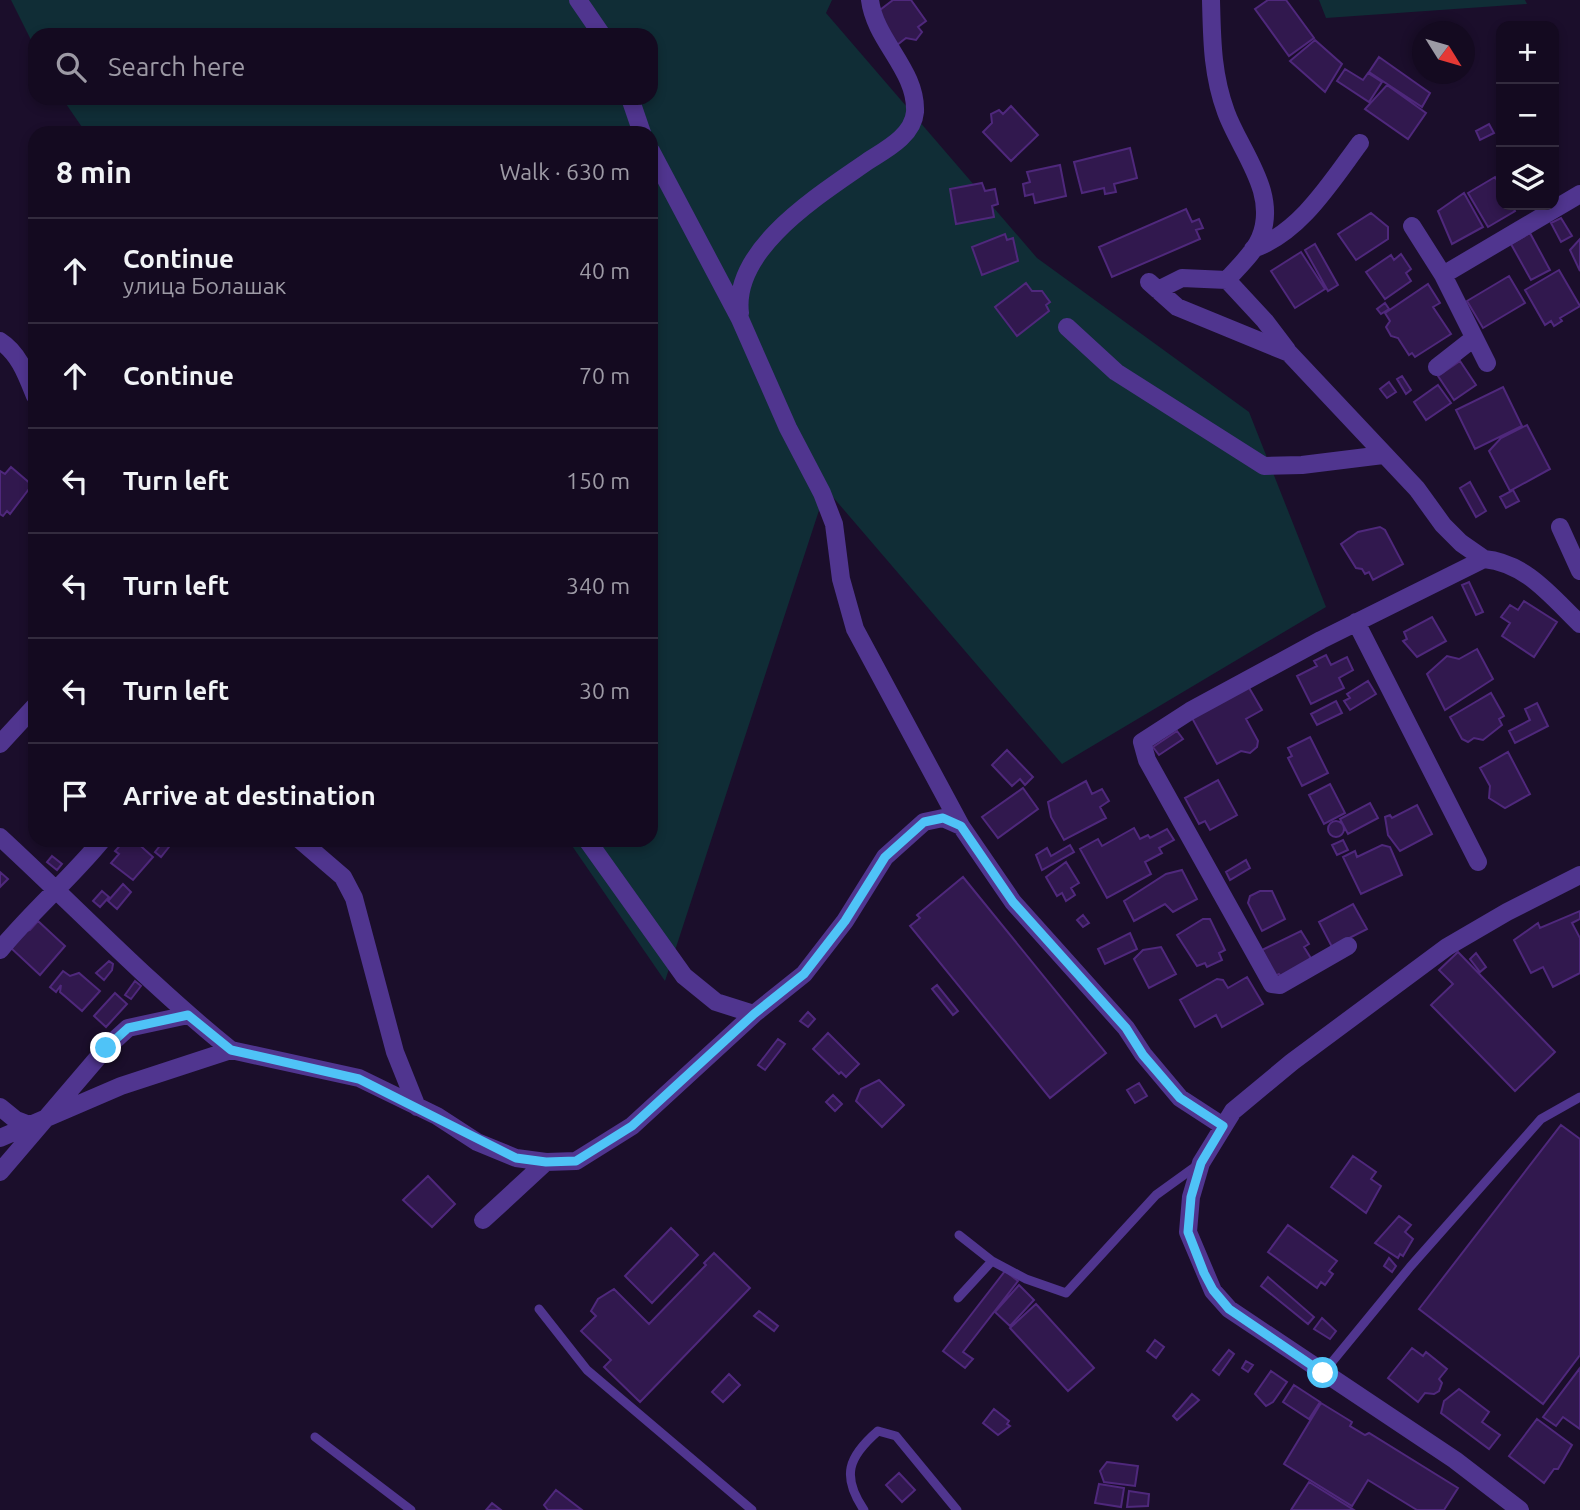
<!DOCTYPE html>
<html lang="en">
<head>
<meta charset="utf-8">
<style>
  body { margin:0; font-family:Ubuntu,sans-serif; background:#21182d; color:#f1f3f6 }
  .controls { position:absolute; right:21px; top:21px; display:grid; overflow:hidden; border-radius:14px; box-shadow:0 4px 10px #0003 }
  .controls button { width:63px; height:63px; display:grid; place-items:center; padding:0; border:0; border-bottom:2px solid #332b3e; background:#140a20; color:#f1f3f6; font:35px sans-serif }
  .compass { position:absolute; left:1412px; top:21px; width:63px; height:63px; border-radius:50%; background:#140a20; box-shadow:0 4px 10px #0003; rotate:127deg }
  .stop { position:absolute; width:21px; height:21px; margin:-16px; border:5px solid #4fc3f7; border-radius:50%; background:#fff }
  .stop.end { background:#4fc3f7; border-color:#fff; box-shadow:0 2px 7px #0008 }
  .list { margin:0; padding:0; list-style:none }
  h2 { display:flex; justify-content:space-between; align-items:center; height:91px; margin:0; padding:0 28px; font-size:30px }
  h2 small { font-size:23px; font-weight:400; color:#9d9aa5 }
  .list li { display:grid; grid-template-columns:46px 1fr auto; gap:21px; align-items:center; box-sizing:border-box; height:105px; padding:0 28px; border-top:2px solid #332b3e }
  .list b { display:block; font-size:26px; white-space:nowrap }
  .list p { margin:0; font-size:23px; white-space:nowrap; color:#9d9aa5 }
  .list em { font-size:23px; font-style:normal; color:#9d9aa5 }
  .icon { flex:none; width:38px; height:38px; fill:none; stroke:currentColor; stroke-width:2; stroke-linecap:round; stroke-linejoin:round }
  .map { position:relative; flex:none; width:1580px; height:1510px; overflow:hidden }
  .search { position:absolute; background:#140a20; box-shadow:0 4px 10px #0003; left:28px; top:28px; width:630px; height:77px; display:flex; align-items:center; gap:18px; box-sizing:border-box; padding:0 24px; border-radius:21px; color:#9d9aa5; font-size:26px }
  .panel { position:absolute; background:#140a20; box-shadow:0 4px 10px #0003; left:28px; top:126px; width:630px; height:721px; border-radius:21px }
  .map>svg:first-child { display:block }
</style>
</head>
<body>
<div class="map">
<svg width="1580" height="1510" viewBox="0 0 1580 1510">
  <rect width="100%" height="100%" fill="#1b0e2b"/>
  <path fill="#102d36" d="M11,0H832L826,13L1037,258L1249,412L1326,607L1062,764L826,489L665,981L568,840H651V133H86L62,98H651V35H35V48Z
    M1319,0H1525L1527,4L1326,18Z"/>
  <path fill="#31184e" stroke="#4f287c" stroke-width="2" d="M893,0H911L926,21L918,27L922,32L916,40L906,38L897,45L876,13Z
    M1268,0H1286L1314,38L1289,56L1255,9Z
    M1315,40L1342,64L1325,92L1290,61Z
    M1379,57L1430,93L1422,107L1369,72Z
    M1345,69L1363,80L1368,73L1382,82L1369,102L1337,81Z
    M1387,85L1426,113L1408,139L1365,109Z
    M1011,106L1038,135L1011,161L983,132L992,123L991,114L999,110L1003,114Z
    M1489,124L1494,133L1480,140L1476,131Z
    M1130,148L1137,178L1114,184L1116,192L1105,194L1104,188L1082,193L1074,162Z
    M1060,165L1066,196L1035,203L1033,194L1025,196L1023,184L1030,182L1027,172Z
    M1495,177L1501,187V205H1512L1515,211L1488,227L1468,193Z
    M982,183L985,191L995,189L998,204L992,206L994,217L956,224L950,189Z
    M1464,193L1483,227L1452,244L1438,211Z
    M1186,209L1192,222L1199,219L1203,228L1196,230L1200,239L1112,277L1099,247Z
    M1371,213L1388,227V239L1356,260L1338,234Z
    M1561,218L1572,236L1561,242L1551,223Z
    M1530,233L1550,270L1531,280L1511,244Z
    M1005,234L1007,240L1013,238L1018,261L982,275L972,247Z
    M1580,239V271L1570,250Z
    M1315,244L1338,285L1328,291L1305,250Z
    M1301,252L1325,289L1295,308L1271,271Z
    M1401,254L1411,269L1406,273L1411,281L1385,299L1366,272L1391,255L1394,260Z
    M1559,270L1580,306L1560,318L1562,321L1554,326L1551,321L1545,325L1525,290Z
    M1509,276L1525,303L1483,328L1467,301Z
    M1026,283L1032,291H1042L1050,302L1046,305L1049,311L1017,336L995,307Z
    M1428,284L1440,303L1433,307L1451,334L1415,357L1412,353L1409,355L1398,338L1391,336L1386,327L1390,321L1385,313Z
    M1385,303L1389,309L1381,314L1377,309Z
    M1460,361L1476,385L1454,400L1438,376Z
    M1402,376L1411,390L1406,394L1397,379Z
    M1389,382L1396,392L1387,398L1380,389Z
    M1438,385L1451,403L1426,420L1414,402Z
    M1503,387L1522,426L1475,449L1456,410Z
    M1527,425L1550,469L1510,491L1489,451L1501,438Z
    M11,467L32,485L10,514L7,511L3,516L0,514V471L5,474Z
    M1470,482L1486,511L1476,517L1460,488Z
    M1513,490L1519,501L1506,508L1500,497Z
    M1380,527L1385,530L1403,564L1373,580L1369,572L1365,574L1362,569L1356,568L1341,544L1358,532Z
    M1469,582L1483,612L1476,615L1462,585Z
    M1524,601L1557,622L1534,657L1502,636L1510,623L1501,617L1510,605L1518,610Z
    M1432,617L1446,641L1417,657L1403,641L1407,639L1404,632Z
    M1477,649L1493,679L1445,710L1427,674L1447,656L1459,659Z
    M1326,655L1331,665L1347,657L1353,670L1339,678L1344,688L1311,704L1297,676L1317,666L1314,661Z
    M1368,681L1376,694L1350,710L1344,701L1350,698L1347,694Z
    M1248,686L1262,710L1246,719L1258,741L1257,747L1250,753L1241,751L1217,764L1192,718Z
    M1491,693L1504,716L1499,719L1502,725L1483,740L1474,738L1468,742L1462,739L1450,717Z
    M1336,701L1342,713L1317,725L1311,714Z
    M1537,703L1548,726L1515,743L1509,731L1530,720L1525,709Z
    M1177,731L1183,739L1159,755L1153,747Z
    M1310,737L1328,773L1302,786L1288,758L1292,756L1288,748Z
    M1007,750L1033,777L1025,785L1020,779L1012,786L992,765Z
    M1508,752L1530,794L1505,808L1489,798L1490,786L1480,768Z
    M1218,780L1237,815L1210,830L1205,821L1199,824L1185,798Z
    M1086,781L1092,794L1102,789L1109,801L1100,807L1106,818L1064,840L1051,817L1048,802Z
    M1330,784L1345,813L1324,824L1309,795Z
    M1023,788L1038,809L998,838L982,817Z
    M1370,803L1378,818L1348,834L1340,819Z
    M1417,805L1432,834L1400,851L1388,835L1385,817L1390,815L1392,818Z
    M1328 829a8 8 0 1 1 16 0a8 8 0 1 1-16 0Z
    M1134,828L1140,839L1148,835L1150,838L1167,829L1174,840L1159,848L1162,853L1145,862L1151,874L1107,898L1080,849L1098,839L1102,846Z
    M125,840H134L153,857L133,880L111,863L119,854L115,851Z
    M1343,840L1348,850L1337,855L1332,845Z
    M163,842L169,847L161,857L155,852Z
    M1070,845L1074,852L1042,870L1036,855L1047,848L1051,856Z
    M1382,845L1390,847L1402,875L1361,894L1343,857L1355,851L1357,857Z
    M52,856L62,864L57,870L47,862Z
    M1246,860L1250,868L1230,880L1226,872Z
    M1066,862L1079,883L1071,888L1075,895L1066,901L1062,893L1057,896L1046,877Z
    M1182,870L1197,899L1173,912L1165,904L1134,921L1124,901L1166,874Z
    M0,872L8,879L0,887Z
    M963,877L1106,1053L1050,1098L910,926L920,918L917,915Z
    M123,884L131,892L117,909L108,901Z
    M102,891L109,897L100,907L93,901Z
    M1260,891H1272L1285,919L1262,931L1248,903L1250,896Z
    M1353,904L1367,929L1332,947L1319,922Z
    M1580,911V919L1572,923L1580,938V973L1553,987L1543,967L1531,973L1514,940L1538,923L1540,928Z
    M1083,915L1089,923L1083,927L1077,920Z
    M1203,919H1210L1225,950L1219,953L1222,960L1207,967L1205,963L1197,966L1177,935Z
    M38,921L65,946L40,975L12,949L15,935L30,930Z
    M1301,931L1309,944L1304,947L1312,960L1282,978L1279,974L1275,976L1262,950Z
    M1130,933L1137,949L1105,964L1098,949Z
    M1161,947L1176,974L1149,988L1134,959L1143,950Z
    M1458,952L1555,1052L1515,1091L1431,1005L1453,984L1439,970Z
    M1476,953L1486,967L1480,972L1470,959Z
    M109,961L113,964L112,970L104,980L96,973Z
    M63,971L70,976L79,973L100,991L82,1011L60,992L61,985L56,992L50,987Z
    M1247,977L1263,1004L1222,1027L1216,1015L1195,1027L1180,1000L1217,979L1223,980L1228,988Z
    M135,981L141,986L131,999L125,995Z
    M937,985L958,1011L953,1015L932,989Z
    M115,993L127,1004L106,1027L94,1016Z
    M808,1012L815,1019L808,1027L800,1021Z
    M828,1033L859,1064L846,1077L841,1072L839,1074L813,1049Z
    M778,1039L785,1044L765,1070L758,1065Z
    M879,1080L904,1105L882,1127L856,1101L861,1089Z
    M1139,1083L1147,1096L1135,1103L1127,1090Z
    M833,1095L842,1104L835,1111L826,1102Z
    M1561,1125L1580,1139V1355L1543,1404L1419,1309Z
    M1353,1156L1376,1172L1371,1179L1381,1186L1366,1213L1331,1187Z
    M428,1176L455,1204L432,1227L403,1200Z
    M1399,1216L1411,1225L1405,1232L1413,1239L1403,1256L1400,1254L1398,1258L1375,1243Z
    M1288,1225L1337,1261L1329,1271L1333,1274L1325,1285L1321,1282L1317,1288L1268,1252Z
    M671,1228L698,1255L652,1303L625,1276Z
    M714,1253L750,1288L640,1402L604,1367L611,1360L581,1331L596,1316L591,1311L598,1299L614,1289L649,1324L706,1265L704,1263Z
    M1389,1258L1396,1266L1392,1272L1384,1266Z
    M1005,1271L1018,1281L963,1352L973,1359L965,1368L943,1351Z
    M1268,1277L1314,1317L1308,1324L1261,1286Z
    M1019,1285L1034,1300L1010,1326L995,1312Z
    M1036,1304L1094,1368L1068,1391L1010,1328Z
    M759,1311L778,1326L774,1331L754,1316Z
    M1322,1318L1336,1331L1330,1339L1314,1329Z
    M1155,1340L1164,1347L1156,1358L1147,1351Z
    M1412,1348L1423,1356L1426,1352L1447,1369L1439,1379L1442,1383L1439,1391L1434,1394L1425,1393L1418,1402L1388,1378Z
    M1229,1350L1234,1354L1219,1375L1213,1370Z
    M1246,1361L1253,1365L1248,1372L1242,1368Z
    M1580,1368V1429L1563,1417L1556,1426L1543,1417Z
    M1271,1371L1287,1382L1273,1402L1266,1406L1255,1394Z
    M729,1374L740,1385L723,1402L712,1392Z
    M1294,1385L1320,1402L1309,1419L1283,1402Z
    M1459,1389L1489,1412L1482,1422L1500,1435L1489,1449L1441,1413L1444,1401Z
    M1192,1394L1199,1400L1177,1420L1173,1416Z
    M1321,1403L1352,1422L1350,1426L1365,1435L1369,1433L1458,1488L1444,1510H1417L1368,1480L1352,1506L1284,1464Z
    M994,1409L1009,1421L1007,1424L1010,1426L998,1435L983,1423Z
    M1537,1419L1572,1445L1558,1469H1554L1544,1483L1509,1456Z
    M1107,1462L1138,1466L1135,1486L1104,1482L1100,1471Z
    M899,1473L915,1490L902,1502L886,1485Z
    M1309,1482L1354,1510H1291Z
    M1099,1484L1124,1488L1121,1507L1095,1503Z
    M556,1490L582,1510H548L544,1505Z
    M1129,1491L1149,1494L1148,1506L1127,1507Z
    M492,1503L501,1510H486Z"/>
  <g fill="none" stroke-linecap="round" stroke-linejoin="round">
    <path stroke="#50358f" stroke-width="9" d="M959,1235L992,1261L1026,1279L1066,1293L1156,1195L1199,1164
      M958,1298L992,1261
      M539,1309L587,1370L752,1510
      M1323,1373L1410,1267L1541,1119L1580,1097
      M315,1437L411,1510
      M864,1510C841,1476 848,1457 878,1431L896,1436L957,1510"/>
    <path stroke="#50358f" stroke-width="18" d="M578,0L602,35
      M1211,0C1212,39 1212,74 1226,112C1240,151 1279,193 1260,238C1254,253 1237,268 1227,280L1265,321L1287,350
      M630,98L642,133
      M651,151L740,319L788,428L822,493L834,524L841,579L855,629L961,826L1013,902L1126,1028L1143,1054L1180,1098L1223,1126
      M1412,226L1443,275
      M1253,249C1300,233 1331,182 1360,143
      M1149,282L1177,307L1289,353L1417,489L1443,525L1461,543L1484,559
      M1158,290L1182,278L1227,280
      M740,313C732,248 821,194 868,161C885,150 913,136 915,112C917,70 875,41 870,0
      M1067,327L1116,372L1264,466L1302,465L1383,455
      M0,341C19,353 27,376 35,396
      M1487,363L1443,275L1580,194
      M1437,367L1474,338
      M1560,527L1580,571
      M1356,622L1478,862
      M0,744L35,706
      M0,837C77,908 149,984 231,1050
      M300,840L343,877L354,898L395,1052L417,1107
      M587,840L684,976L716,1002L754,1014
      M1348,946L1280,985L1272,984L1147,760L1142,742L1190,711L1321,640L1484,559C1526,563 1551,596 1580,624
      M0,950C32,911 70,879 102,840
      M0,1107L16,1120L29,1125
      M0,1138L121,1086L231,1050L359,1078L437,1116L477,1142L516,1158L546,1162L576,1161L632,1126L754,1014L804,974L845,921L885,857L924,822L943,818L961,826
      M0,1172L106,1048L128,1028L188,1015
      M483,1220L546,1162
      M1520,1510L1455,1460L1229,1309L1213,1291L1188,1232L1191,1197L1201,1163L1233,1111L1292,1062L1447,947L1507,912L1580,875"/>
  </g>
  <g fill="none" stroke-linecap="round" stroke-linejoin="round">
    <path stroke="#4fc3f7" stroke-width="9" d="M106,1048L128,1028L188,1015L231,1050L359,1079L516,1158L546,1162L576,1161L632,1126L754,1014L804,974L845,921L885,857L924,822L943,818L961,826L1013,902L1126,1028L1143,1055L1180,1098L1223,1126L1201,1163L1191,1197L1188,1232L1204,1273L1213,1290L1229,1309L1323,1373"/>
  </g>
</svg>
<div class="controls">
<button>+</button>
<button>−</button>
<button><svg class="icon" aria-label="layers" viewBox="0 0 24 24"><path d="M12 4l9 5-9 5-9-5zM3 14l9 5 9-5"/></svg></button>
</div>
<svg class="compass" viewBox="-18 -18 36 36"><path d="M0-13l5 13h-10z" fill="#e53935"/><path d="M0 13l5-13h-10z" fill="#9d9aa5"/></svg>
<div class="stop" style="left:1323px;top:1373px"></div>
<div class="stop end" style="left:106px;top:1048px"></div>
<div class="search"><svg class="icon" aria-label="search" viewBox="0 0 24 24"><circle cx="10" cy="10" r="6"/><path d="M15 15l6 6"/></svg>Search here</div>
<section class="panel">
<h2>8 min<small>Walk · 630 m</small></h2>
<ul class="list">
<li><svg class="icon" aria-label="ahead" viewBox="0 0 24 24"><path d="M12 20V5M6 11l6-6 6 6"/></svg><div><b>Continue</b><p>улица Болашак</p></div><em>40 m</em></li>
<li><svg class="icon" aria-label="ahead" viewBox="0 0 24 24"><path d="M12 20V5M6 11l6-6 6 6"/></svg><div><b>Continue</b></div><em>70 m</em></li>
<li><svg class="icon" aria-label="left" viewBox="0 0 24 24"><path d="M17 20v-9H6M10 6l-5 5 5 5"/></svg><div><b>Turn left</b></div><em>150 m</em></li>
<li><svg class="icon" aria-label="left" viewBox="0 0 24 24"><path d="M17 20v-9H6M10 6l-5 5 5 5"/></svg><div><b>Turn left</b></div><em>340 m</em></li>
<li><svg class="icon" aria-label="left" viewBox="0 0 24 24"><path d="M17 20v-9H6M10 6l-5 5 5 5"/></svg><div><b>Turn left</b></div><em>30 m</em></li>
<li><svg class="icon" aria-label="arrive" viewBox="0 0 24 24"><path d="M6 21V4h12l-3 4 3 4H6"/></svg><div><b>Arrive at destination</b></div></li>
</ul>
</section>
</div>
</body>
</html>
